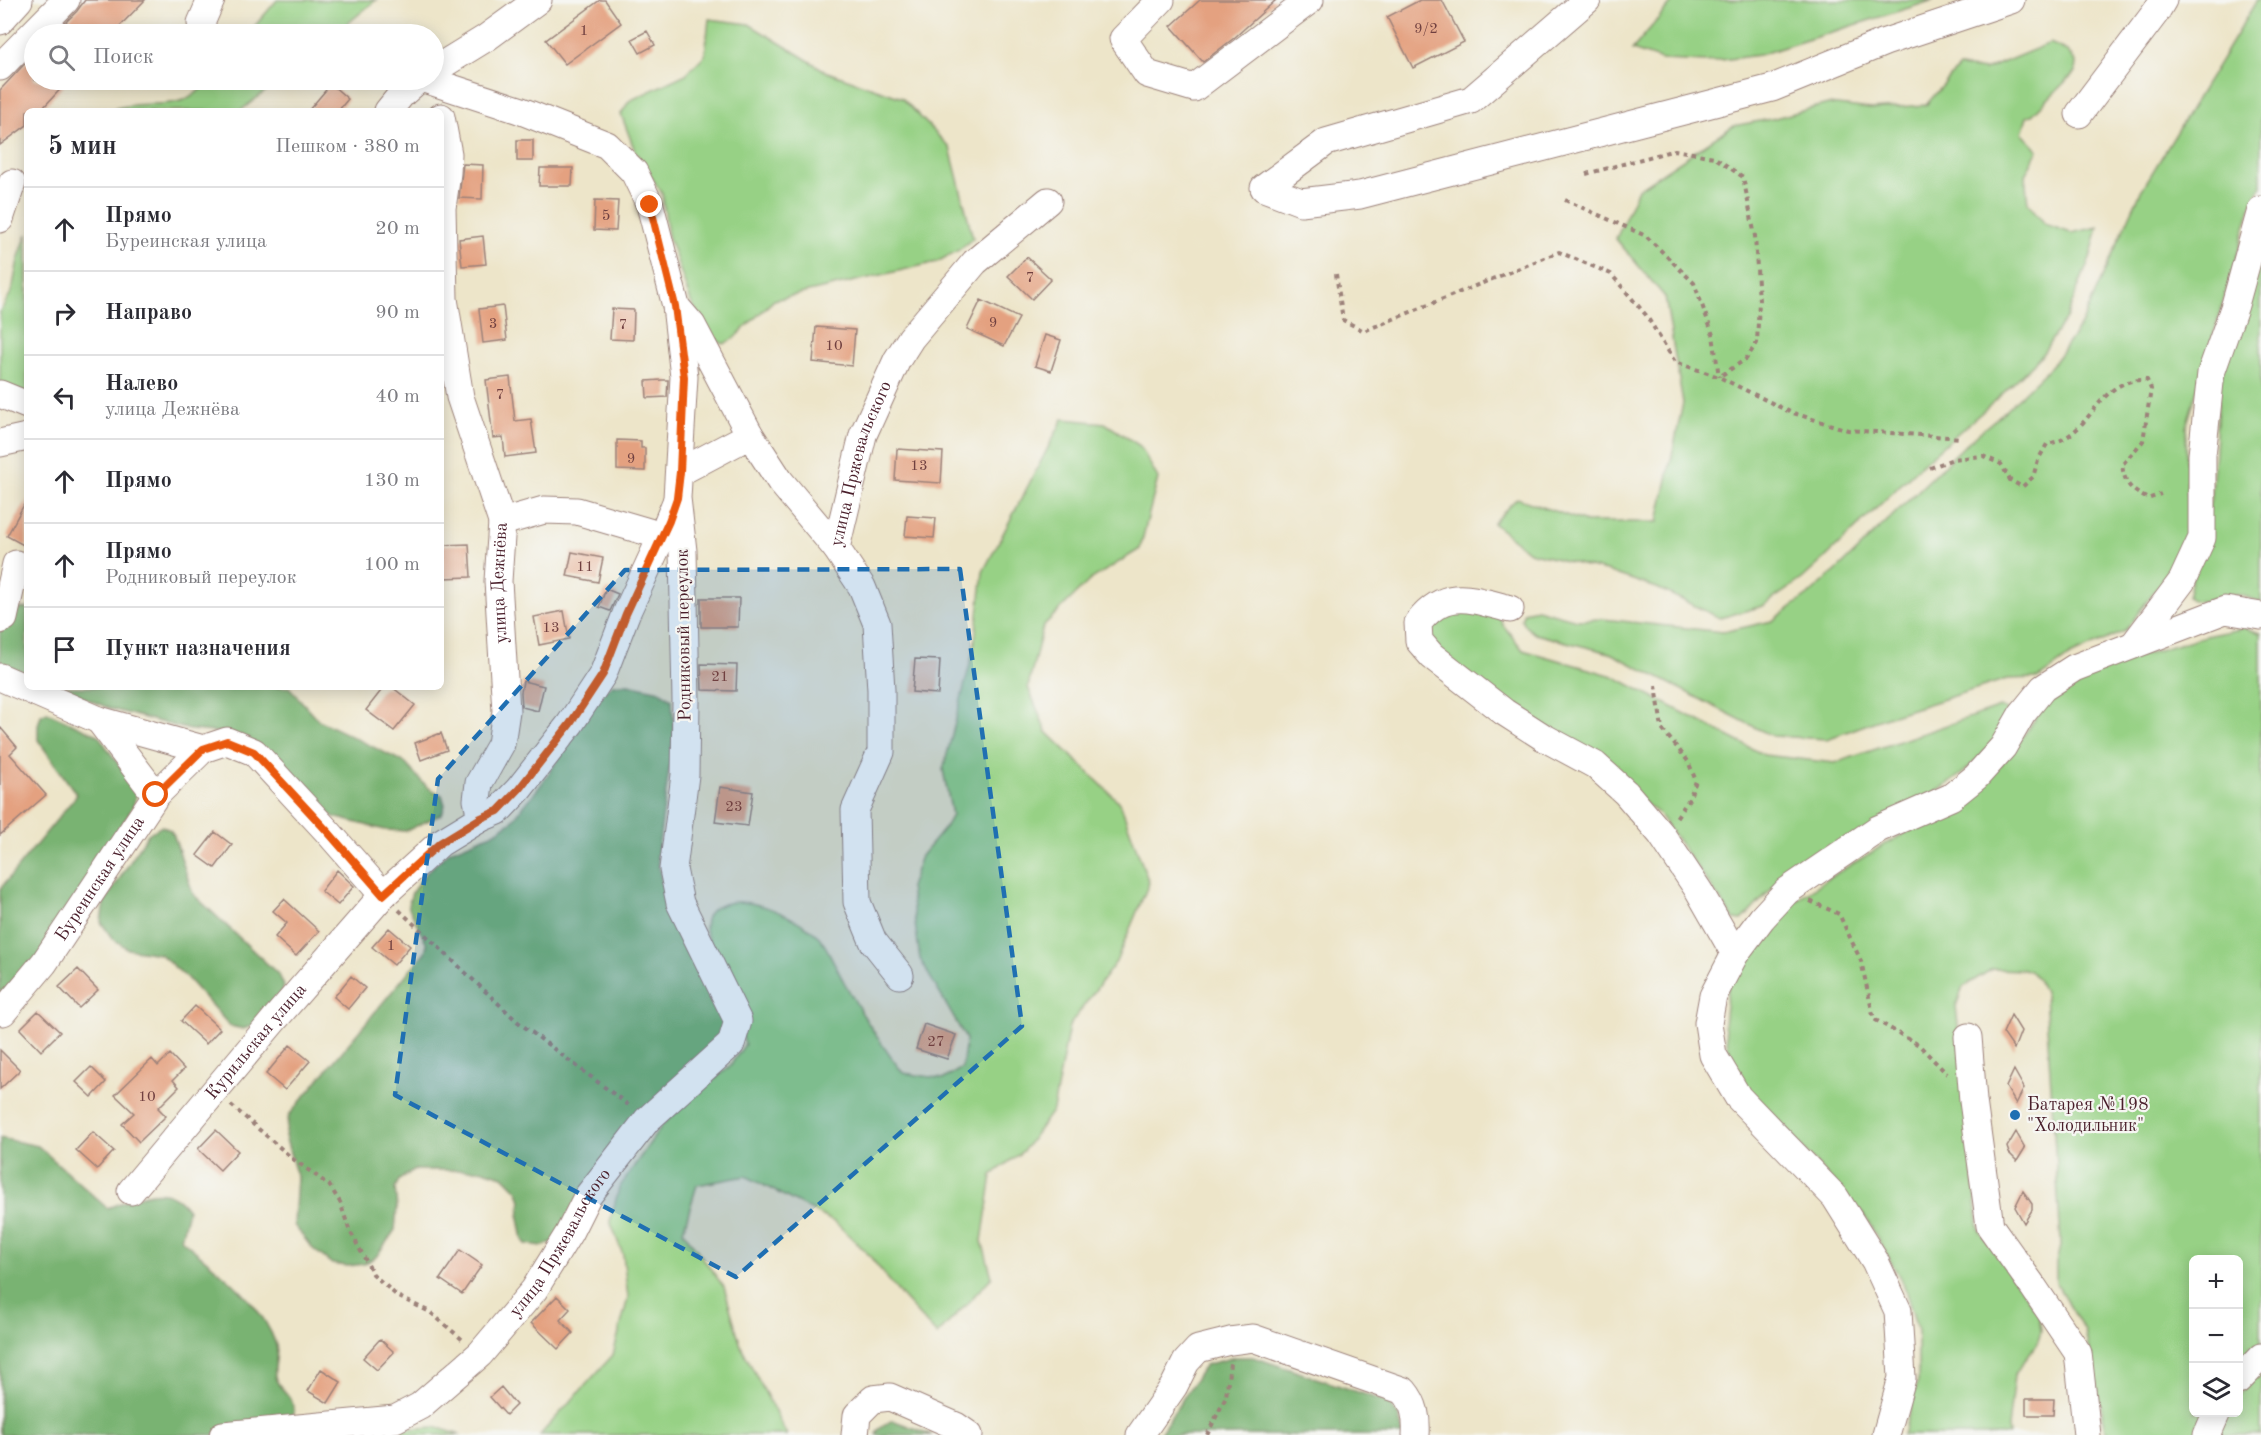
<!DOCTYPE html>
<html lang="ru">
<head>
<meta charset="utf-8">
<style>
  body { margin:0; font-family:"Old Standard TT",serif; background:#f2f2f3; color:#2b2b33 }
  .controls { position:absolute; right:18px; bottom:18px; display:grid; overflow:hidden; border-radius:9px; box-shadow:0 3px 15px #0003 }
  .controls button { width:54px; height:54px; display:grid; place-items:center; padding:0; border:0; border-bottom:2px solid #e1e1e2; background:#fff; color:#2b2b33; font:30px sans-serif }
  .stop { position:absolute; width:18px; height:18px; margin:-14px; border:4px solid #ea580c; border-radius:50%; background:#fff }
  .stop.end { background:#ea580c; border-color:#fff; box-shadow:0 2px 6px #0008 }
  .list { margin:0; padding:0; list-style:none }
  h2 { display:flex; justify-content:space-between; align-items:center; height:78px; margin:0; padding:0 24px; font-size:26px }
  h2 small { font-size:20px; font-weight:400; color:#7c7c81 }
  .list li { display:grid; grid-template-columns:39px 1fr auto; gap:18px; align-items:center; box-sizing:border-box; height:84px; padding:0 24px; border-top:2px solid #e1e1e2 }
  .list b { display:block; font-size:22px; white-space:nowrap }
  .list p { margin:0; font-size:20px; white-space:nowrap; color:#7c7c81 }
  .list em { font-size:20px; font-style:normal; color:#7c7c81 }
  .icon { flex:none; width:33px; height:33px; fill:none; stroke:currentColor; stroke-width:2; stroke-linecap:round; stroke-linejoin:round }
  .map { position:relative; flex:none; width:2261px; height:1435px; overflow:hidden }
  .search { position:absolute; background:#fff; box-shadow:0 3px 15px #0003; left:24px; top:24px; width:420px; height:66px; display:flex; align-items:center; gap:15px; box-sizing:border-box; padding:0 21px; border-radius:33px; color:#7c7c81; font-size:22px }
  .panel { position:absolute; background:#fff; box-shadow:0 3px 15px #0003; left:24px; top:108px; width:420px; height:582px; border-radius:9px }
  .map>svg:first-child { display:block }
</style>
</head>
<body>
<div class="map">
<svg width="2261" height="1435" viewBox="0 0 2261 1435">
  <rect width="100%" height="100%" fill="#f6f6f2"/>
  <filter id="ink" filterUnits="userSpaceOnUse"><feTurbulence type="fractalNoise" baseFrequency=".0167" numOctaves="2"/><feDisplacementMap in="SourceGraphic" scale="12" xChannelSelector="R" yChannelSelector="G"/><feConvolveMatrix kernelMatrix="1 2 1 2 8 2 1 2 1" color-interpolation-filters="sRGB"/></filter>
  <filter id="wash" filterUnits="userSpaceOnUse"><feTurbulence type="fractalNoise" baseFrequency=".008" numOctaves="4" result="noise"/><feDisplacementMap in="SourceGraphic" scale="24" xChannelSelector="R" yChannelSelector="G"/><feGaussianBlur stdDeviation="1.35" result="paint"/><feColorMatrix in="noise" values="0 0 0 0 0 0 0 0 0 0 0 0 0 0 0 0 0 1.4 0 .05"/><feComposite in="paint" operator="in"/></filter>
  <g filter="url(#wash)">
    <rect width="100%" height="100%" fill="#ede5c9"/>
    <path fill="#97d185" stroke="#707858" stroke-width="1.5" d="M277,0H376L335,34H248Z
      M1674,0H1934L1759,55L1707,62L1662,60L1632,50Z
      M2257,0H2261V187L2253,201L2186,427L2188,531L2170,570L2125,631L2070,656L2039,678L2007,679L1887,717L1827,739L1772,736L1610,653L1535,634L1525,626L1521,619L1524,612L1537,609L1577,620L1603,619L1723,632L1772,621L1812,592L1837,570L1967,443L2006,410L2052,365L2081,325L2141,191Z
      M709,19L749,24L827,72L902,98L950,148L973,238L959,250L937,262L774,300L733,339L724,344L711,338L691,302L668,235L662,193L636,154L621,114L629,101L686,74L705,55Z
      M2050,43L2067,51L2076,62L2075,72L2032,115L2027,116L2022,133L2038,150L2025,175L2028,203L2045,224L2071,233L2098,227L2090,258L2066,318L2041,356L1995,401L1924,462L1824,559L1802,579L1763,606L1720,618L1657,588L1606,571L1529,552L1493,523L1517,498L1586,522H1658L1683,403L1665,297L1616,239L1638,189L1733,126L1771,119L1828,104L1871,109L1926,105L1959,67L1985,70Z
      M209,80H280L240,111H109C134,99 170,110 192,96C199,92 204,85 209,80Z
      M27,234V395L0,385V312L12,291L18,260Z
      M2261,252V602C2253,599 2242,594 2233,595C2219,596 2198,607 2188,597L2212,494L2220,374Z
      M1063,419L1105,423L1140,446L1158,478L1140,549L1090,580L1043,626L1028,687L1046,731L1120,803L1149,883L1116,962L1069,1026L1053,1110L1024,1150L992,1175L982,1241L992,1277L937,1335L904,1299L868,1254L836,1223L746,1176L697,1185L683,1231L724,1287L741,1346L787,1435H540L613,1355L628,1298L623,1255L610,1221L619,1188L663,1124L730,1066L745,1044L705,930C705,915 710,908 724,904C751,895 798,918 818,936C827,945 836,968 843,980C861,1013 880,1044 903,1073L944,1079L962,1068L966,1039L920,959L910,887L921,856L946,826L952,815L943,770L974,648L983,572Z
      M1448,606L1497,613L1503,625L1523,650L1613,676L1764,755L1835,763L2000,707L2007,710L2009,716L1994,744L1964,772L1941,789L1781,879C1767,892 1756,907 1742,920L1734,919L1658,813L1549,731L1436,652L1424,625Z
      M2245,628L2261,633V1346L2239,1367L2238,1260H2194V1412L2207,1413L2198,1435H2107L2085,1331L2056,1283V1263L2061,1242L2045,995L2038,979L2029,970L1992,969L1963,987L1956,1006L1979,1230L2039,1314L2041,1331L2037,1343L2014,1376L2008,1427L2009,1435H1903L1918,1381V1331L1903,1283L1866,1218L1749,1090L1730,1056L1724,1025L1728,986L1754,950L1791,904L1829,878L1882,846L1972,796L2012,752L2045,705L2076,683L2119,662L2205,636Z
      M2261,1369V1435H2217L2227,1413L2238,1412L2239,1396Z
      M435,1427L461,1435H316Z"/>
    <path fill="#79b372" stroke="#62694e" stroke-width="1.5" d="M27,608V673L0,663V631L17,609Z
      M628,684L660,691L672,700L674,733L657,857L666,904L728,1025L724,1039L553,1242L543,1246L526,1244L523,1240L519,1218L521,1201L518,1191L503,1176L483,1170H414L399,1180L395,1188L397,1208L395,1230L376,1257L364,1264L348,1266L332,1264L312,1248L294,1225L297,1177L285,1136L289,1115L425,952L427,945L408,906L412,892L425,874L450,851L494,833L511,822L540,786L605,691L612,685Z
      M59,687H289L318,720L404,762L427,787L442,795L445,805L442,814L406,831L385,830L334,817L226,733L190,730L111,709Z
      M47,712L98,735L137,791L133,807L41,954L0,1001V889L77,795L38,740V725L41,715Z
      M162,826L170,830L174,836L193,894L279,975L284,986L282,992L252,1026L243,1029L230,1026L187,978L160,954L128,949L112,938L101,922L104,903L148,834Z
      M0,1138L38,1146L107,1208C137,1198 166,1178 188,1210L181,1239C215,1269 262,1300 276,1345C279,1356 273,1366 275,1377C279,1391 293,1392 294,1413L289,1417L213,1435H0Z
      M1235,1357H1253L1388,1402L1399,1417L1403,1435H1159L1205,1365Z
      M892,1420L932,1435H876L878,1430Z"/>
    <g id="blocks">
      <path fill="#e4a180" d="M85,0H145L112,34H54L77,11Z
        M600,0H605L621,23L565,64L546,40Z
        M1200,0H1276L1234,38L1203,62L1171,26Z
        M1420,0H1442L1464,42L1413,68L1387,17Z
        M647,31L655,45L640,53L632,39Z
        M34,54V80H69L40,111H27V125L0,145V90Z
        M331,84L348,99L338,111H308Z
        M517,140H533V161H517Z
        M463,164L483,165L482,199L459,198Z
        M540,168H573L572,186H539Z
        M595,200L618,201L616,231L594,230Z
        M483,236L486,264L462,266L459,239Z
        M1027,257L1051,279L1032,299L1008,276Z
        M981,300L1019,318L1004,346L967,329Z
        M503,306L507,340L483,343L479,309Z
        M612,309L634,310L633,340L610,339Z
        M816,327L855,330L852,366L813,362Z
        M1045,335L1061,340L1051,371L1035,366Z
        M510,377L515,421L531,419L536,453L505,457L503,437L493,438L486,380Z
        M662,380H668L667,397L647,398L646,381Z
        M617,440L641,441V448H645V471L617,470Z
        M897,449L943,452L941,483L895,480Z
        M27,499V547L7,536Z
        M907,516L936,518L934,538L905,536Z
        M469,544L471,577L443,578L442,545Z
        M572,552L603,558L598,582L567,576Z
        M606,589L618,594L610,611L599,607Z
        M701,598H739L738,627H701Z
        M564,611L569,639L539,645L534,617Z
        M915,659L940,660L938,694L912,692Z
        M701,664L737,665L736,691L702,690Z
        M523,681L544,686L538,711L522,707L521,692Z
        M384,687H392L415,705L394,731L366,710Z
        M0,727L17,747L10,754L46,795L0,835Z
        M441,733L447,750L421,760L415,743Z
        M720,787L753,792L748,826L715,822Z
        M215,832L232,845L215,868L197,855Z
        M337,870L354,886L338,905L321,891Z
        M284,899L319,931L296,956L275,937L287,923L273,911Z
        M389,928L410,946L394,965L372,947Z
        M78,969L98,990L79,1008L59,987Z
        M351,976L365,988L348,1009L334,997Z
        M195,1006L220,1029L206,1044L181,1021Z
        M38,1011L60,1032L41,1051L20,1029Z
        M2011,1015L2021,1031L2014,1049L2003,1033Z
        M924,1024L956,1035L947,1059L916,1049Z
        M290,1045L310,1061L285,1090L266,1074Z
        M0,1050L20,1070L0,1089Z
        M170,1054L184,1069L173,1080L179,1087L158,1108L166,1116L139,1142L122,1124L134,1113L115,1095L152,1059L158,1066Z
        M91,1067L106,1082L92,1097L76,1082Z
        M2014,1070L2024,1088L2016,1104L2006,1087Z
        M216,1130L238,1151L220,1170L198,1149Z
        M93,1132L114,1151L97,1169L76,1150Z
        M2016,1132L2025,1148L2017,1161L2009,1153L2007,1147Z
        M2023,1191L2032,1204V1210L2024,1223L2015,1207Z
        M460,1250L482,1265L462,1294L440,1279Z
        M557,1296L570,1309L560,1320L573,1333L558,1349L531,1323Z
        M380,1339L394,1352L377,1370L363,1358Z
        M321,1369L341,1382L328,1403L308,1391Z
        M501,1387L516,1405L506,1415L490,1397Z
        M2026,1399H2054L2053,1415H2026Z"/>
    </g>
  </g>
  <g filter="url(#ink)">
    <use href="#blocks" fill-opacity="0" stroke="#9c827a" stroke-width="1.5"/>
    <g fill="none" stroke-linecap="round" stroke-linejoin="round">
      <g stroke="#9c827a" stroke-width="29">
        <g id="minor">
          <path d="M1161,0L1123,39L1147,74L1194,88L1310,0"/>
          <path d="M1587,0L1471,100L1326,142L1264,188L1301,202L1360,195L1772,88L1885,42L2011,0"/>
          <path d="M0,21L19,0"/>
          <path d="M201,23L211,0"/>
          <path d="M0,67L66,0"/>
          <path d="M434,70L486,38L538,0"/>
          <path d="M388,111L401,95L418,80"/>
          <path d="M2079,114L2156,12L2163,0"/>
          <path d="M0,219L12,183"/>
          <path d="M679,310L692,325L750,435L780,481L836,548"/>
          <path d="M0,394L27,405"/>
          <path d="M0,443L27,437"/>
          <path d="M680,472L750,435"/>
          <path d="M502,522L544,510L577,511L662,536"/>
          <path d="M1510,609C1471,599 1446,587 1418,623L1419,641L1432,656L1504,712L1543,737L1595,765L1626,793L1661,834L1699,891L1735,954"/>
          <path d="M0,620L4,618L16,564"/>
          <path d="M2135,643L2182,581L2202,538V455L2211,373L2235,305L2261,210"/>
          <path d="M0,677L99,720L203,749L227,741L254,752L328,832L383,895"/>
          <path d="M99,720L156,795"/>
          <path d="M481,818L498,811L519,789L570,724L603,674L626,614L662,536L676,502"/>
          <path id="s1" d="M900,975L873,941L857,902L855,810L881,752V690L877,624L862,587L836,548L863,435L897,360L911,338L975,262L1048,201"/>
          <path id="s2" d="M3,1012L44,963L156,795L203,749"/>
          <path d="M1968,1037L1973,1101L1990,1226L2032,1285L2078,1353L2087,1435"/>
          <path id="s3" d="M131,1191L274,1020L383,895L440,843L481,818L477,800L479,783L501,744L506,711L498,581L502,522L460,397L444,299L442,208L447,173L448,154L441,117"/>
          <path d="M2238,1381L2261,1357"/>
          <path id="s4" d="M223,1435L395,1419L420,1406L480,1354L534,1290L569,1233L587,1197L647,1120L731,1044L738,1021L680,903L673,869L685,775L686,701L683,551L677,498L684,377L676,306L650,205L634,172L607,145L519,110L427,80"/>
          <path d="M855,1435L857,1415L873,1399L890,1397L956,1426L969,1435"/>
          <path d="M1140,1435L1174,1386L1186,1362L1198,1349L1230,1341L1253,1338L1404,1391C1415,1404 1417,1418 1416,1435"/>
          <path d="M1886,1435L1902,1378L1898,1311L1875,1261L1835,1197L1738,1097L1713,1055L1708,1023L1713,996L1735,954L1762,918L1787,891L1878,829L1951,797L1976,777L2003,747L2022,714L2043,688L2074,668L2225,610L2261,616"/>
          <path d="M2207,1435L2217,1412"/>
        </g>
      </g>
      <path stroke="#9c827a" stroke-width="4" stroke-dasharray="4.5 4.5" stroke-linecap="butt" d="M1586,174L1675,150L1714,157L1743,177L1755,236L1759,301L1757,343L1746,359L1719,377
        M1565,200L1646,236L1694,283L1713,335L1719,377
        M1336,274L1343,320L1364,331L1559,252L1611,274L1646,315L1675,362L1719,377L1790,412L1848,430L1962,438
        M1930,468L1953,459L1983,456L2001,464L2010,480L2022,487L2033,477L2038,460L2047,444C2051,443 2057,442 2061,440C2094,425 2101,377 2147,380L2151,389L2143,441L2122,465C2125,485 2131,490 2148,499L2161,494
        M1656,685L1662,729L1688,761L1696,781L1689,799L1676,818
        M1810,901L1839,914L1861,961L1874,1019L1919,1045L1947,1074
        M399,910L518,1022L631,1107
        M231,1105L293,1159L329,1185L340,1202L349,1229L373,1274L397,1296L430,1312L464,1341
        M1207,1435L1226,1397L1230,1363"/>
      <use href="#minor" stroke="#fff" stroke-width="27"/>
    </g>
  </g>
  <g fill="none" stroke-linecap="round" stroke-linejoin="round" filter="url(#ink)">
    <path stroke="#ea580c" stroke-width="8" d="M156,795L203,749L227,741L254,752L328,832L383,895L440,843L481,818L498,811L519,789L570,724L603,674L626,614L669,521L677,498L680,472L684,377L675,306L650,205"/>
  </g>
  <path fill="#1f6fb2" fill-opacity="0.2" stroke="#1f6fb2" stroke-width="4.5" stroke-dasharray="12 8" stroke-linejoin="round" d="M960,569L1022,1026L736,1277L395,1095L438,779L625,570Z"/>
  <circle fill="#1f6fb2" stroke="#f6f6f2" stroke-width="2" cx="2015" cy="1115" r="6"/>
  <g text-anchor="middle" dominant-baseline="central" stroke-width="4.5" stroke-linejoin="round" paint-order="stroke">
    <g font-size="15" fill="#704040">
      <text x="1426" y="29">9/2</text>
      <text x="584" y="31">1</text>
      <text x="606" y="216">5</text>
      <text x="1030" y="278">7</text>
      <text x="993" y="323">9</text>
      <text x="493" y="324">3</text>
      <text x="623" y="325">7</text>
      <text x="834" y="346">10</text>
      <text x="500" y="395">7</text>
      <text x="631" y="459">9</text>
      <text x="919" y="466">13</text>
      <text x="585" y="567">11</text>
      <text x="551" y="628">13</text>
      <text x="720" y="677">21</text>
      <text x="734" y="807">23</text>
      <text x="391" y="946">1</text>
      <text x="936" y="1042">27</text>
      <text x="147" y="1097">10</text>
    </g>
    <g font-size="18" fill="#4a1f2b" stroke="#f6f6f2">
      <text stroke="none"><textPath href="#s1" startOffset="544">улица Пржевальского</textPath></text>
      <text stroke="none"><textPath href="#s3" startOffset="756">улица Дежнёва</textPath></text>
      <text transform="translate(684 635) rotate(-91)">Родниковый переулок</text>
      <text stroke="none"><textPath href="#s2" startOffset="165">Буреинская улица</textPath></text>
      <text stroke="none"><textPath href="#s3" startOffset="195">Курильская улица</textPath></text>
      <text stroke="none"><textPath href="#s4" startOffset="418">улица Пржевальского</textPath></text>
    </g>
    <g font-size="18" fill="#4a1f2b" stroke="#f6f6f2" text-anchor="start">
      <text x="2027" y="1105">Батарея №198<tspan x="2027" dy="21">"Холодильник"</tspan></text>
    </g>
  </g>
</svg>
<div class="controls">
<button>+</button>
<button>−</button>
<button><svg class="icon" aria-label="layers" viewBox="0 0 24 24"><path d="M12 4l9 5-9 5-9-5zM3 14l9 5 9-5"/></svg></button>
</div>
<div class="stop" style="left:156px;top:795px"></div>
<div class="stop end" style="left:650px;top:205px"></div>
<div class="search"><svg class="icon" aria-label="search" viewBox="0 0 24 24"><circle cx="10" cy="10" r="6"/><path d="M15 15l6 6"/></svg>Поиск</div>
<section class="panel">
<h2>5 мин<small>Пешком · 380 m</small></h2>
<ul class="list">
<li><svg class="icon" aria-label="ahead" viewBox="0 0 24 24"><path d="M12 20V5M6 11l6-6 6 6"/></svg><div><b>Прямо</b><p>Буреинская улица</p></div><em>20 m</em></li>
<li><svg class="icon" aria-label="right" viewBox="0 0 24 24"><path d="M7 20v-9h11M14 6l5 5-5 5"/></svg><div><b>Направо</b></div><em>90 m</em></li>
<li><svg class="icon" aria-label="left" viewBox="0 0 24 24"><path d="M17 20v-9H6M10 6l-5 5 5 5"/></svg><div><b>Налево</b><p>улица Дежнёва</p></div><em>40 m</em></li>
<li><svg class="icon" aria-label="ahead" viewBox="0 0 24 24"><path d="M12 20V5M6 11l6-6 6 6"/></svg><div><b>Прямо</b></div><em>130 m</em></li>
<li><svg class="icon" aria-label="ahead" viewBox="0 0 24 24"><path d="M12 20V5M6 11l6-6 6 6"/></svg><div><b>Прямо</b><p>Родниковый переулок</p></div><em>100 m</em></li>
<li><svg class="icon" aria-label="arrive" viewBox="0 0 24 24"><path d="M6 21V4h12l-3 4 3 4H6"/></svg><div><b>Пункт назначения</b></div></li>
</ul>
</section>
</div>
</body>
</html>
